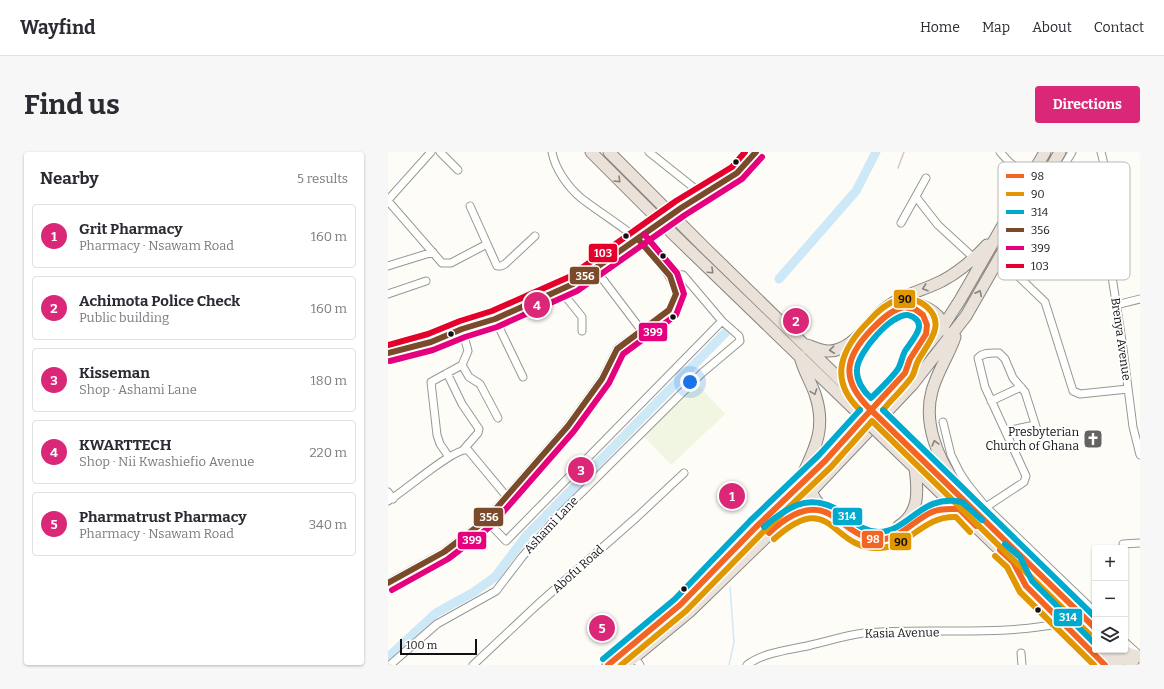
<!DOCTYPE html>
<html lang="en">
<head>
<meta charset="utf-8">
<style>
  body { margin:0; font-family:Bitter,serif; background:#f7f7f7; color:#2b2b33 }
  .controls { position:absolute; right:12px; bottom:12px; display:grid; overflow:hidden; border-radius:4px; box-shadow:0 1px 3px #0004 }
  .controls button { width:36px; height:36px; display:grid; place-items:center; padding:0; border:0; border-bottom:1px solid #e1e1e2; background:#fff; color:#2b2b33; font:20px sans-serif }
  .scale { position:absolute; left:12px; bottom:10px; width:77px; box-sizing:border-box; padding-left:4px; border:2px solid #111; border-top:0; font-size:11px; line-height:14px; white-space:nowrap; color:#111; -webkit-text-stroke:3px #fff; paint-order:stroke }
  .you { position:absolute; left:302px; top:230px; width:14px; height:14px; margin:-10px; border:3px solid #fff; border-radius:50%; background:#1a73e8; box-shadow:0 0 0 6px #1a73e833 }
  .badge { display:grid; place-items:center; width:26px; height:26px; border-radius:50%; background:#db2777; color:#fff; font-size:13px; font-weight:700 }
  .pin { position:absolute; translate:-50% -50%; border:2px solid #fff; box-shadow:0 1px 4px #0006 }
  .list { margin:0; padding:0; list-style:none }
  h2 { display:flex; justify-content:space-between; align-items:center; height:52px; margin:0; padding:0 16px; font-size:17px }
  h2 small { font-size:13px; font-weight:400; color:#7c7c81 }
  .list li { display:grid; grid-template-columns:26px 1fr auto; gap:12px; align-items:center; box-sizing:border-box; height:64px; margin:0 8px 8px; padding:0 8px; border:1px solid #e1e1e2; border-radius:4px }
  .list b { display:block; font-size:15px; white-space:nowrap }
  .list p { margin:0; font-size:13px; white-space:nowrap; color:#7c7c81 }
  .list em { font-size:13px; font-style:normal; color:#7c7c81 }
  .icon { flex:none; width:22px; height:22px; fill:none; stroke:currentColor; stroke-width:2; stroke-linecap:round; stroke-linejoin:round }
  .map { position:relative; flex:none; width:752px; height:513px; overflow:hidden; border-radius:4px }
  header { display:flex; align-items:center; gap:24px; box-sizing:border-box; height:56px; padding:0 20px; background:#fff; border-bottom:1px solid #e1e1e2 }
  header strong { font-size:19px }
  nav { display:flex; gap:22px; margin-inline-start:auto; font-size:14px }
  .intro { display:flex; align-items:center; justify-content:space-between; box-sizing:border-box; height:96px; padding:0 24px }
  h1 { margin:0; font-size:28px }
  .button { padding:10px 18px; border-radius:4px; background:#db2777; color:#fff; font-size:14px; font-weight:700 }
  main { display:flex; gap:24px; padding:0 24px }
  aside { flex:1; background:#fff; border-radius:4px; box-shadow:0 1px 3px #0004 }
  .map>svg:first-child { display:block }
</style>
</head>
<body>
<header>
<strong>Wayfind</strong>
<nav><a>Home</a><a>Map</a><a>About</a><a>Contact</a></nav>
</header>
<div class="intro"><h1>Find us</h1><a class="button">Directions</a></div>
<main>
<aside>
<h2>Nearby<small>5 results</small></h2>
<ul class="list">
<li><span class="badge">1</span><div><b>Grit Pharmacy</b><p>Pharmacy · Nsawam Road</p></div><em>160 m</em></li>
<li><span class="badge">2</span><div><b>Achimota Police Check</b><p>Public building</p></div><em>160 m</em></li>
<li><span class="badge">3</span><div><b>Kisseman</b><p>Shop · Ashami Lane</p></div><em>180 m</em></li>
<li><span class="badge">4</span><div><b>KWARTTECH</b><p>Shop · Nii Kwashiefio Avenue</p></div><em>220 m</em></li>
<li><span class="badge">5</span><div><b>Pharmatrust Pharmacy</b><p>Pharmacy · Nsawam Road</p></div><em>340 m</em></li>
</ul>
</aside>
<div class="map">
<svg width="752" height="513" viewBox="0 0 752 513">
  <rect width="100%" height="100%" fill="#fdfcf7"/>
  <path fill="#f0f6e1" d="M310,233L337,262L283,313L256,284Z"/>
  <g fill="none" stroke-linecap="round" stroke-linejoin="round">
    <path stroke="#cde8f7" stroke-width="1.5" d="M341,513L346,490L342,435"/>
    <path stroke="#cde8f7" stroke-width="9" d="M391,127L468,39L488,0
      M0,505L48,461L86,440L107,425L138,384L342,176"/>
    <path stroke="#dad9d4" stroke-width="7" stroke-dasharray="7 3.5" stroke-linecap="butt" d="M264,78L293,56"/>
    <g stroke="#979795" stroke-width="9">
      <path id="minor" d="M52,0L70,18
        M261,0L315,43
        M612,0L621,10L642,26
        M713,0C721,25 713,36 714,60L734,189L745,275L752,303
        M528,45L550,73L586,106
        M0,48L43,0
        M0,49L54,111H63L99,92
        M82,54L109,114H113L117,112L147,84
        M293,56L349,21L368,0
        M513,71L538,26
        M622,102L629,123L657,150L685,239L692,242L740,237
        M618,105L628,95L684,0
        M0,114L45,100
        M207,117L254,179
        M173,139L194,165V179
        M0,142L38,129
        M728,153L752,147
        M107,167L135,225
        M0,201C27,196 50,186 75,177C113,164 150,151 185,132L264,78
        M74,213L81,225L92,232L110,266
        M59,221L74,252L91,277L90,281L76,297
        M603,249L633,235
        M555,270L563,303L572,321L580,333L598,355L707,460
        M618,279L647,273
        M61,305L52,292L49,283L43,230L74,213L80,199L74,177
        M0,340L5,347
        M0,349C16,340 66,295 80,298L119,345
        M598,355L636,330L638,324L597,235L590,206C595,200 604,201 611,201L617,207L625,226L637,240L650,281
        M98,368L118,389L334,169
        M735,392L752,391
        M0,431L56,400L98,368L180,274L214,227L229,197L276,163C282,158 288,151 288,142C288,128 260,94 248,86C231,72 211,60 193,46C180,35 167,17 164,0
        M737,490L750,502
        M633,501L634,513
        M247,506L252,513
        M2,513L49,472L108,439L134,405L171,363L314,221L352,189L351,184L334,169L295,123L288,122L282,124
        M85,513L149,453L249,365L296,321
        M359,513C376,500 402,498 423,493C441,489 458,483 476,481C543,475 607,485 674,471"/>
    </g>
    <g stroke="#858482" stroke-width="13">
      <path id="highway" d="M203,0L285,82L464,255
        M221,0L319,98L472,247
        M525,150C539,155 555,162 556,178
        M500,164C511,154 538,151 540,172C541,181 533,190 529,197
        M567,185C561,203 549,220 544,239C535,271 550,307 568,332
        M419,193C430,197 440,202 451,197C468,191 479,173 492,161C511,143 532,140 554,129C571,120 586,107 599,93
        M467,240C458,215 460,205 477,185
        M502,276L707,476
        M495,285L707,490
        M410,333C424,301 439,281 428,245C424,231 415,219 412,204
        M423,333C422,344 434,357 442,363C454,372 466,383 481,387C505,394 524,369 544,360C553,356 562,357 571,357
        M399,365L421,358L439,361
        M511,374C532,360 530,339 527,316
        M629,418L638,434L717,513
        M715,498L731,513
        M731,498L752,505
        M731,499L745,513
        M220,513L240,498L292,453L368,375L437,309L517,221L556,173L572,148L657,0
        M237,513L301,460L398,366L524,233L578,164L672,0"/>
    </g>
    <use href="#minor" stroke="#fffffe" stroke-width="7"/>
    <use href="#highway" stroke="#eae1d8" stroke-width="11"/>
    <path stroke="#d9c6c7" stroke-width="1.5" d="M510,16L516,0"/>
    <g stroke="#858482" stroke-width="13" stroke-linecap="butt">
      <path id="highway-bridge" d="M472,247L502,276
        M464,255L495,285"/>
    </g>
    <use href="#highway-bridge" stroke="#eae1d8" stroke-width="11"/>
    <g stroke="#fff" stroke-width="9">
      <path id="bus-1" d="M516,155L527,157L535,163L539,173L538,182L522,207L517,221L483,258C453,229 455,207 484,177C493,168 503,158 516,155Z
        M483,258L707,476
        M381,381C397,366 421,349 443,363C453,369 462,378 473,383C479,386 485,388 491,388C512,387 526,368 544,360C552,356 562,357 571,357L588,374
        M612,398L625,410L638,434L717,513
        M220,513L292,453L368,375L437,309L483,258"/>
    </g>
    <g stroke="#fff" stroke-width="9">
      <path id="bus-2" d="M472,258C440,227 453,197 481,169C488,161 499,151 510,148C520,145 531,148 539,155C559,173 539,192 530,209C527,214 527,221 523,226C515,237 504,247 495,258
        M386,387C444,335 442,397 490,396C522,396 533,364 568,365L582,380
        M607,404L619,415L632,440L706,513
        M233,513L298,459L374,381L443,315L484,269L701,482"/>
    </g>
    <g stroke="#fff" stroke-width="9">
      <path id="bus-3" d="M520,163C543,170 524,188 517,199C514,205 513,212 510,217C503,227 492,237 483,246C475,239 468,228 469,217C470,200 503,162 520,163Z
        M495,258L707,465
        M376,375C403,351 427,339 459,364C467,372 479,380 491,380C522,379 533,341 574,350L594,368
        M617,392L632,405L644,429L707,492
        M215,507L287,447L362,369L431,303L472,258"/>
    </g>
    <g stroke="#fff" stroke-width="9">
      <path id="bus-4" d="M0,201L43,190L74,177L107,167L185,132L293,56L349,21L368,0
        M0,431L56,400L98,368L180,274L214,227L229,197L281,158L288,142L282,124L250,87"/>
    </g>
    <g stroke="#fff" stroke-width="9">
      <path id="bus-5" d="M2,209L45,198L77,185L109,175L189,139L297,63L354,27L374,5
        M4,438L60,407L103,374L186,279L221,231L235,202L288,163L296,142L289,121L256,82"/>
    </g>
    <g stroke="#fff" stroke-width="9">
      <path id="bus-6" d="M0,193L40,182L72,169L104,159L181,125L288,49L344,15L357,0"/>
    </g>
    <use href="#bus-1" stroke="#f26522" stroke-width="6"/>
    <use href="#bus-2" stroke="#e09702" stroke-width="6"/>
    <use href="#bus-3" stroke="#00a9ce" stroke-width="6"/>
    <use href="#bus-4" stroke="#7a4b2a" stroke-width="6"/>
    <use href="#bus-5" stroke="#e5007d" stroke-width="6"/>
    <use href="#bus-6" stroke="#e4002b" stroke-width="6"/>
  </g>
  <defs><path id="oneway-chevron" d="M-2-3.5L2.5 0L-2 3.5" fill="none" stroke-width="1.6" stroke-linecap="round" stroke-linejoin="round"/></defs>
  <g stroke="#88837e">
    <use href="#oneway-chevron" transform="translate(230 28) rotate(45)"/>
    <use href="#oneway-chevron" transform="translate(323 119) rotate(43)"/>
    <use href="#oneway-chevron" transform="translate(537 136) rotate(161)"/>
    <use href="#oneway-chevron" transform="translate(591 141) rotate(-63)"/>
    <use href="#oneway-chevron" transform="translate(444 198) rotate(174)"/>
    <use href="#oneway-chevron" transform="translate(426 240) rotate(70)"/>
    <use href="#oneway-chevron" transform="translate(547 291) rotate(-105)"/>
  </g>
  <defs>
    <g id="church-square" transform="scale(1)"><rect x="-9" y="-9" width="18" height="18" rx="4" fill="#646362" stroke="#fff"/><path d="M-1.2-6h2.4v3.5h3.3v2.4h-3.3V6h-2.4V-.1h-3.3v-2.4h3.3Z" fill="#fff"/></g>
  </defs>
  <g fill-rule="evenodd">
    <use href="#church-square" x="705" y="287"/>
  </g>
  <g fill="#111" stroke="#fff" stroke-width="1.5">
    <circle cx="348" cy="10" r="3.5"/>
    <circle cx="238" cy="84" r="3.5"/>
    <circle cx="275" cy="104" r="3.5"/>
    <circle cx="285" cy="165" r="3.5"/>
    <circle cx="63" cy="182" r="3.5"/>
    <circle cx="296" cy="437" r="3.5"/>
    <circle cx="650" cy="458" r="3.5"/>
  </g>
  <g text-anchor="middle" dominant-baseline="central" stroke-width="4" stroke-linejoin="round" paint-order="stroke">
    <g font-size="12" fill="#111" stroke="#fff">
      <text transform="translate(733 187) rotate(82)">Brenya Avenue</text>
      <text transform="translate(163 373) rotate(-47)">Ashami Lane</text>
      <text transform="translate(190 417) rotate(-42)">Abofu Road</text>
      <text transform="translate(514 481) rotate(-1)">Kasia Avenue</text>
    </g>
    <g font-size="12" fill="#111" stroke="#fff" text-anchor="end">
      <text x="691" y="280">Presbyterian<tspan x="691" dy="14">Church of Ghana</tspan></text>
    </g>
  </g>
  <rect x="610" y="10" width="132" height="118" rx="6" fill="#fff" stroke="#b8b8b8" stroke-width="1"/>
  <rect x="618" y="22" width="18" height="4" fill="#f26522"/>
  <rect x="618" y="40" width="18" height="4" fill="#e09702"/>
  <rect x="618" y="58" width="18" height="4" fill="#00a9ce"/>
  <rect x="618" y="76" width="18" height="4" fill="#7a4b2a"/>
  <rect x="618" y="94" width="18" height="4" fill="#e5007d"/>
  <rect x="618" y="112" width="18" height="4" fill="#e4002b"/>
  <g font-size="11" fill="#111">
    <text x="643" y="28">98</text>
    <text x="643" y="46">90</text>
    <text x="643" y="64">314</text>
    <text x="643" y="82">356</text>
    <text x="643" y="100">399</text>
    <text x="643" y="118">103</text>
  </g>
  <g stroke="#fff" stroke-width="1.5">
    <rect x="200" y="91" width="30" height="20" rx="4" fill="#e4002b"/>
    <rect x="181" y="114" width="31" height="19" rx="4" fill="#7a4b2a"/>
    <rect x="505" y="137" width="23" height="20" rx="4" fill="#e09702"/>
    <rect x="250" y="170" width="30" height="20" rx="4" fill="#e5007d"/>
    <rect x="444" y="355" width="31" height="19" rx="4" fill="#00a9ce"/>
    <rect x="85" y="355" width="31" height="20" rx="4" fill="#7a4b2a"/>
    <rect x="473" y="378" width="23" height="19" rx="4" fill="#f26522"/>
    <rect x="69" y="379" width="30" height="19" rx="4" fill="#e5007d"/>
    <rect x="501" y="380" width="23" height="19" rx="4" fill="#e09702"/>
    <rect x="665" y="456" width="30" height="19" rx="4" fill="#00a9ce"/>
  </g>
  <g font-size="11" text-anchor="middle" font-weight="bold" fill="#fff">
    <text x="215" y="105">103</text>
    <text x="197" y="128">356</text>
    <text x="265" y="184">399</text>
    <text x="459" y="368">314</text>
    <text x="101" y="369">356</text>
    <text x="485" y="391">98</text>
    <text x="84" y="392">399</text>
    <text x="680" y="469">314</text>
  </g>
  <g font-size="11" text-anchor="middle" font-weight="bold" fill="#111">
    <text x="517" y="151">90</text>
    <text x="513" y="394">90</text>
  </g>
</svg>
<div class="controls">
<button>+</button>
<button>−</button>
<button><svg class="icon" aria-label="layers" viewBox="0 0 24 24"><path d="M12 4l9 5-9 5-9-5zM3 14l9 5 9-5"/></svg></button>
</div>
<div class="scale">100 m</div>
<div class="you"></div>
<div class="pin badge" style="left:344px;top:344px">1</div>
<div class="pin badge" style="left:408px;top:169px">2</div>
<div class="pin badge" style="left:193px;top:318px">3</div>
<div class="pin badge" style="left:149px;top:153px">4</div>
<div class="pin badge" style="left:214px;top:476px">5</div>
</div>
</main>
</body>
</html>
